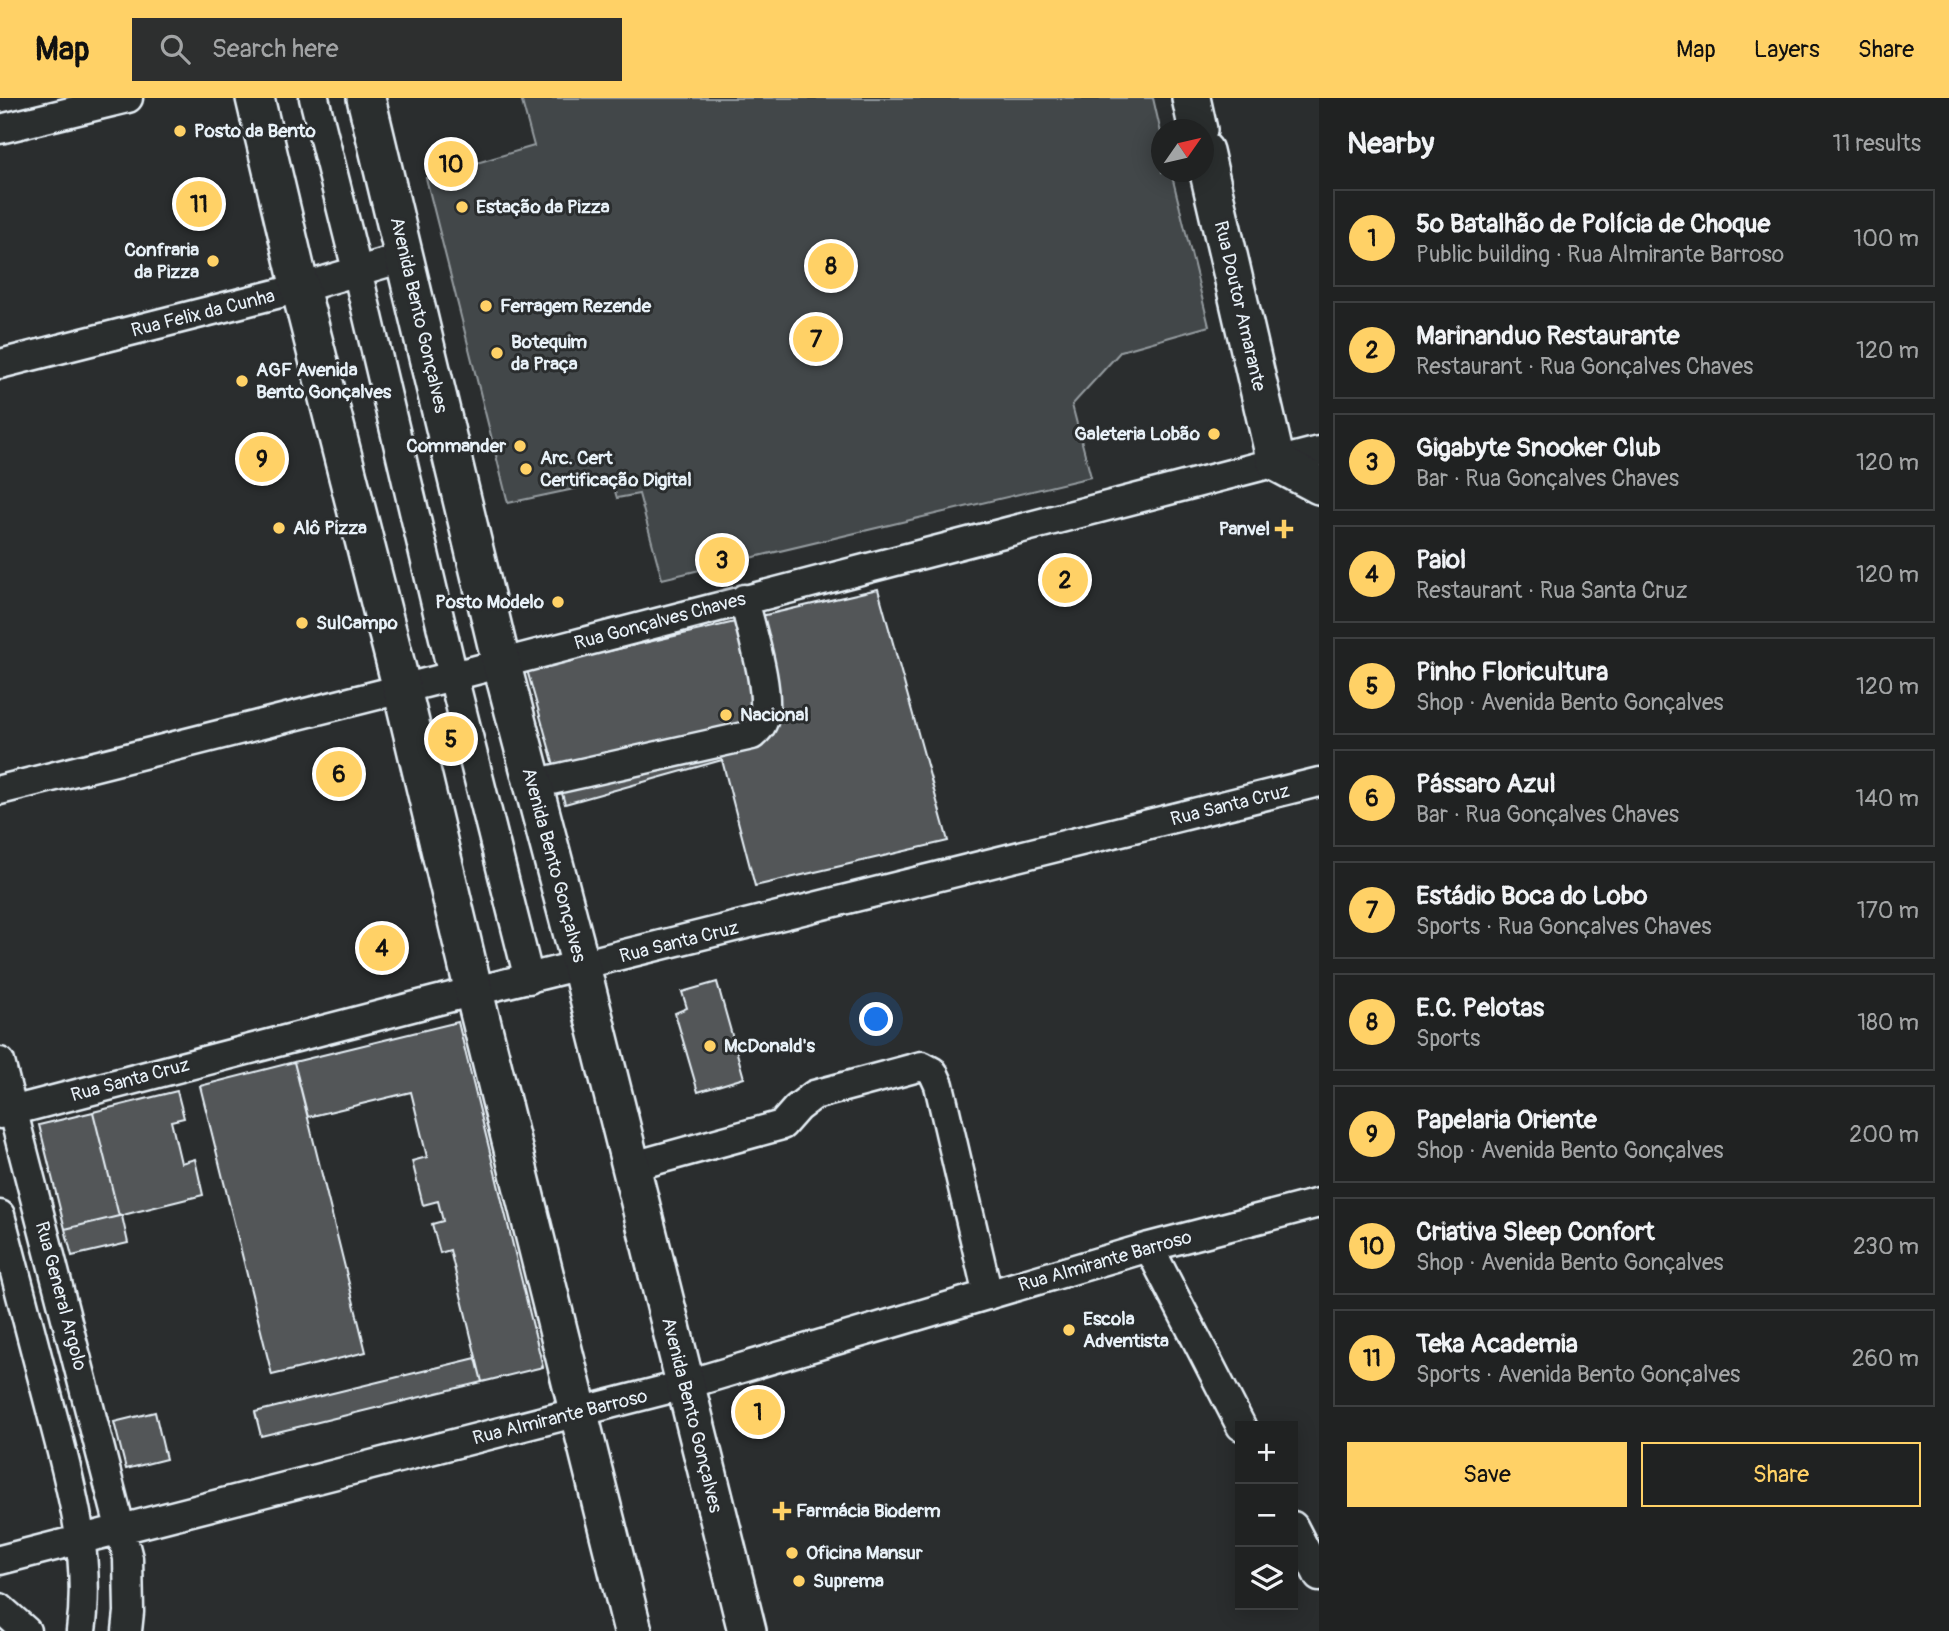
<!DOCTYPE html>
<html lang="en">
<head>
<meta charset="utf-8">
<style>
  body { margin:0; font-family:Pangolin,sans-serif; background:#2d2f2f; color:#f1f3f6 }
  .controls { position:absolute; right:21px; bottom:21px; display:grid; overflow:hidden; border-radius:0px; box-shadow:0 4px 18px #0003 }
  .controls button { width:63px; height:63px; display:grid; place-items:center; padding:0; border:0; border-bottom:2px solid #3d3f40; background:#202222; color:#f1f3f6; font:35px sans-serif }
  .compass { position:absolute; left:1151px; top:21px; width:63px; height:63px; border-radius:50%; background:#202222; box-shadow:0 4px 18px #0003; rotate:56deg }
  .you { position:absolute; left:877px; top:922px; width:24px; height:24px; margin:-18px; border:5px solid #fff; border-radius:50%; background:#1a73e8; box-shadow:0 0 0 10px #1a73e833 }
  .badge { display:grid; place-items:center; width:46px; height:46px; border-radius:50%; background:#ffd166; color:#111; font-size:23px; font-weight:700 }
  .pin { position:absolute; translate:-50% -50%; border:4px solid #fff; box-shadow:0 2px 7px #0006 }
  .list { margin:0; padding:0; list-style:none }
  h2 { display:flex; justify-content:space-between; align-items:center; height:91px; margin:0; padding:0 28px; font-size:30px }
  h2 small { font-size:23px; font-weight:400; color:#a2a4a5 }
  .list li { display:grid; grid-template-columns:46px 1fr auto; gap:21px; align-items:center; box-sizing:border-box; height:98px; margin:0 14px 14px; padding:0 14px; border:2px solid #3d3f40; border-radius:0px }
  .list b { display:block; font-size:26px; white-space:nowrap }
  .list p { margin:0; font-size:23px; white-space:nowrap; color:#a2a4a5 }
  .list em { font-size:23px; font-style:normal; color:#a2a4a5 }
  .actions { display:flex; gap:14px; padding:21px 28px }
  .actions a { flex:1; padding:16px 0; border:2px solid #ffd166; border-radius:0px; text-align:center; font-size:24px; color:#ffd166 }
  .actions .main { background:#ffd166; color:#111 }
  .icon { flex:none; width:38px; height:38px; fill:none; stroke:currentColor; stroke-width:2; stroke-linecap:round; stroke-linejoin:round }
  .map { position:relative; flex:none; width:1319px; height:1533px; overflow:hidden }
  header { display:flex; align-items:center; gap:42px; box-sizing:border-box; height:98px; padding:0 35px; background:#ffd166; color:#111 }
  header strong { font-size:33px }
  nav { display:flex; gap:38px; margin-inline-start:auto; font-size:24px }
  .search { width:490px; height:63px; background:#2d2f2f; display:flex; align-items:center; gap:18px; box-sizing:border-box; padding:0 24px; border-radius:0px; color:#a2a4a5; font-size:26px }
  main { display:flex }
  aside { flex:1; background:#202222 }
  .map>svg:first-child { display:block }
</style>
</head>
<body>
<header>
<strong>Map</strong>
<div class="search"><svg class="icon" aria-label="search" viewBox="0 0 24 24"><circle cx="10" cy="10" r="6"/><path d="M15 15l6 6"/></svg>Search here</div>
<nav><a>Map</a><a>Layers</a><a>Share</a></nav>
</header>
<main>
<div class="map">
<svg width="1319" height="1533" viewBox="0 0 1319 1533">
  <rect width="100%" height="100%" fill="#2a2d2e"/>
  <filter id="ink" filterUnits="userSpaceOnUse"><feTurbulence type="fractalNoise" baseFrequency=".0143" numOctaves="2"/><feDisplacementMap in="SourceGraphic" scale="14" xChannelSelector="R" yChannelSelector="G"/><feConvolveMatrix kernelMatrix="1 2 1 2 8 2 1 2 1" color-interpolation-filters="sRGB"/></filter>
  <g filter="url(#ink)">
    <path fill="#424648" stroke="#959ca0" stroke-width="2" d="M521,0H1153L1161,35L1162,74H1171L1209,228L1121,253L1072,307L1091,379L662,481L639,396L617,400L612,383L508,405L426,80L534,48Z"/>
    <path fill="#535759" stroke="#e8f1f8" stroke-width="2" d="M878,491L948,743L755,788L722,662L565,706L527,572Z
      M717,884L744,980L698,994L675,915L687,910L682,894Z
      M458,924L543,1269L482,1284L450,1152L440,1155L432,1126L443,1123L438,1103L423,1107L412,1063L427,1059L411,994L308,1019L294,964Z
      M294,964L366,1254L272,1277L200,988Z
      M177,993L184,1020L171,1023L181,1065L195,1061L203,1097L119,1118L93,1014Z
      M93,1014L119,1118L65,1131L39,1027Z
      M119,1118H122L128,1145L72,1158L65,1131Z
      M476,1260L482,1284L261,1338L255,1314Z
      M155,1314L166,1361L126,1371L114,1324Z"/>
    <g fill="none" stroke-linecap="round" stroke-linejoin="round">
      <g stroke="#e8f1f8" stroke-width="33">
        <path id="minor" d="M314,0L357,172L453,578L529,881
          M0,31L128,0
          M0,266L300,190L406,159
          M533,686L752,637C758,632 762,628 764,620C770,589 751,533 744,501
          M0,692L453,578L1319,353
          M0,964L128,1460L129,1514L127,1533
          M0,1016L435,903L1319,684
          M630,1069L782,1027L797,1010L814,997L922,968L933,974L939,987L988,1197
          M0,1117C17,1180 33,1244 50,1308C69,1381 92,1456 81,1533
          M1149,1149L1241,1328
          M1293,1428L1319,1479
          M0,1462L684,1287L1149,1149L1319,1105
          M0,1510L26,1533"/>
      </g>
      <g stroke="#e8f1f8" stroke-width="42">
        <path id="major" d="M255,0L300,190L402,591L474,894L633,1533
          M366,0L501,564L581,868L747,1533
          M1191,0L1198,32
          M1204,53L1276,364L1319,387"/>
      </g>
      <use href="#minor" stroke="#2a2d2e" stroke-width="28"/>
      <use href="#major" stroke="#2a2d2e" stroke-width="37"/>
    </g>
  </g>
  <g fill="#ffd166" stroke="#2a2d2e" stroke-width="2.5">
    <circle cx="180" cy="33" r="7"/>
    <circle cx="462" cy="109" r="7"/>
    <circle cx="213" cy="163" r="7"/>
    <circle cx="486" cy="208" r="7"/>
    <circle cx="497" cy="255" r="7"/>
    <circle cx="242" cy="283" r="7"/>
    <circle cx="1214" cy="336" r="7"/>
    <circle cx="520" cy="348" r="7"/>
    <circle cx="526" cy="371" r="7"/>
    <circle cx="279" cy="430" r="7"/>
    <path d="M1280.5 420.5h7v7h7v7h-7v7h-7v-7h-7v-7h7z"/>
    <circle cx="558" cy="504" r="7"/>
    <circle cx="302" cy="525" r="7"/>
    <circle cx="726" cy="617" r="7"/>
    <circle cx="710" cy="948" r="7"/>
    <circle cx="1069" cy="1232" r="7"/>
    <path d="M778.5 1402.5h7v7h7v7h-7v7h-7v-7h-7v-7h7z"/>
    <circle cx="792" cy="1455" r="7"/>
    <circle cx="799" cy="1483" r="7"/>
  </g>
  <g text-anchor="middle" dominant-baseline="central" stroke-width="6" stroke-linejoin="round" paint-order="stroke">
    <g font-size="19" font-weight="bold" fill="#e8f1f8" stroke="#2a2d2e" text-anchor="start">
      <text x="194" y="33">Posto da Bento</text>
      <text x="476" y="109">Estação da Pizza</text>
      <text x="199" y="152" text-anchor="end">Confraria<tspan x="199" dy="22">da Pizza</tspan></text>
      <text x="500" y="208">Ferragem Rezende</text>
      <text x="511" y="244">Botequim<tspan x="511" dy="22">da Praça</tspan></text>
      <text x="256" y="272">AGF Avenida<tspan x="256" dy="22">Bento Gonçalves</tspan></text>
      <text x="1200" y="336" text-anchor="end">Galeteria Lobão</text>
      <text x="506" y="348" text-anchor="end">Commander</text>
      <text x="540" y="360">Arc. Cert<tspan x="540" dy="22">Certificação Digital</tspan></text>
      <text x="293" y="430">Alô Pizza</text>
      <text x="1270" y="431" text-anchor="end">Panvel</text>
      <text x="544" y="504" text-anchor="end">Posto Modelo</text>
      <text x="316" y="525">SulCampo</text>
      <text x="740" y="617">Nacional</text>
      <text x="724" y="948">McDonald's</text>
      <text x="1083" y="1221">Escola<tspan x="1083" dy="22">Adventista</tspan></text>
      <text x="796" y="1413">Farmácia Bioderm</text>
      <text x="806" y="1455">Oficina Mansur</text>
      <text x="813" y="1483">Suprema</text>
    </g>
    <g font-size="19" fill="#e8f1f8" stroke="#2a2d2e">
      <text transform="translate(1240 208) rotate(77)">Rua Doutor Amarante</text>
      <text transform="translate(203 215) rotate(-14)">Rua Felix da Cunha</text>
      <text transform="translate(419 217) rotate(77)">Avenida Bento Gonçalves</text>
      <text transform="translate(660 523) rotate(-15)">Rua Gonçalves Chaves</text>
      <text transform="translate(1230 707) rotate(-14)">Rua Santa Cruz</text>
      <text transform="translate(554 767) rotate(75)">Avenida Bento Gonçalves</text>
      <text transform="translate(679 844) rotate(-14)">Rua Santa Cruz</text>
      <text transform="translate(130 982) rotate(-15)">Rua Santa Cruz</text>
      <text transform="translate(1105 1163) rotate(-16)">Rua Almirante Barroso</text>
      <text transform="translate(61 1198) rotate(75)">Rua General Argolo</text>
      <text transform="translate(692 1317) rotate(76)">Avenida Bento Gonçalves</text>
      <text transform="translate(560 1319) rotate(-14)">Rua Almirante Barroso</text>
    </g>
  </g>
</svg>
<div class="controls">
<button>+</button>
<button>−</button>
<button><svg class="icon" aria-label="layers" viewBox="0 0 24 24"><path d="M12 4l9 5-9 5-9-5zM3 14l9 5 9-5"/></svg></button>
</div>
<svg class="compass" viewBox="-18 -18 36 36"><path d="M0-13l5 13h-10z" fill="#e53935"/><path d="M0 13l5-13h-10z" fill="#a2a4a5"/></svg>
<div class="you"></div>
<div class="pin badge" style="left:758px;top:1314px">1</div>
<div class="pin badge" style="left:1065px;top:482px">2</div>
<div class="pin badge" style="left:722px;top:462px">3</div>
<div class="pin badge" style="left:382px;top:850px">4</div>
<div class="pin badge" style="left:451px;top:641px">5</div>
<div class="pin badge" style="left:339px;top:676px">6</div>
<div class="pin badge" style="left:816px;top:241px">7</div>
<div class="pin badge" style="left:831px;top:168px">8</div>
<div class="pin badge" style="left:262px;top:361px">9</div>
<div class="pin badge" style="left:451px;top:66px">10</div>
<div class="pin badge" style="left:199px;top:106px">11</div>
</div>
<aside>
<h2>Nearby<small>11 results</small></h2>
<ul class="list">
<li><span class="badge">1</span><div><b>5º Batalhão de Polícia de Choque</b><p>Public building · Rua Almirante Barroso</p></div><em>100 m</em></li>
<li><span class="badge">2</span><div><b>Marinanduo Restaurante</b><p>Restaurant · Rua Gonçalves Chaves</p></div><em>120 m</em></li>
<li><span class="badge">3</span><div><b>Gigabyte Snooker Club</b><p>Bar · Rua Gonçalves Chaves</p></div><em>120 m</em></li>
<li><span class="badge">4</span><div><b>Paiol</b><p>Restaurant · Rua Santa Cruz</p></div><em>120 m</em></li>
<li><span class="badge">5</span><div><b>Pinho Floricultura</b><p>Shop · Avenida Bento Gonçalves</p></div><em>120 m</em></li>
<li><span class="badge">6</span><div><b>Pássaro Azul</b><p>Bar · Rua Gonçalves Chaves</p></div><em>140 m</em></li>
<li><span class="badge">7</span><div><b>Estádio Boca do Lobo</b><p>Sports · Rua Gonçalves Chaves</p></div><em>170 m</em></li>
<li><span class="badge">8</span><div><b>E.C. Pelotas</b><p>Sports</p></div><em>180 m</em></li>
<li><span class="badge">9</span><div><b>Papelaria Oriente</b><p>Shop · Avenida Bento Gonçalves</p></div><em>200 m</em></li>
<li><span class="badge">10</span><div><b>Criativa Sleep Confort</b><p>Shop · Avenida Bento Gonçalves</p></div><em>230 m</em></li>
<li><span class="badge">11</span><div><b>Teka Academia</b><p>Sports · Avenida Bento Gonçalves</p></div><em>260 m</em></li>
</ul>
<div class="actions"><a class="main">Save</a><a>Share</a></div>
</aside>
</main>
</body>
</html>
